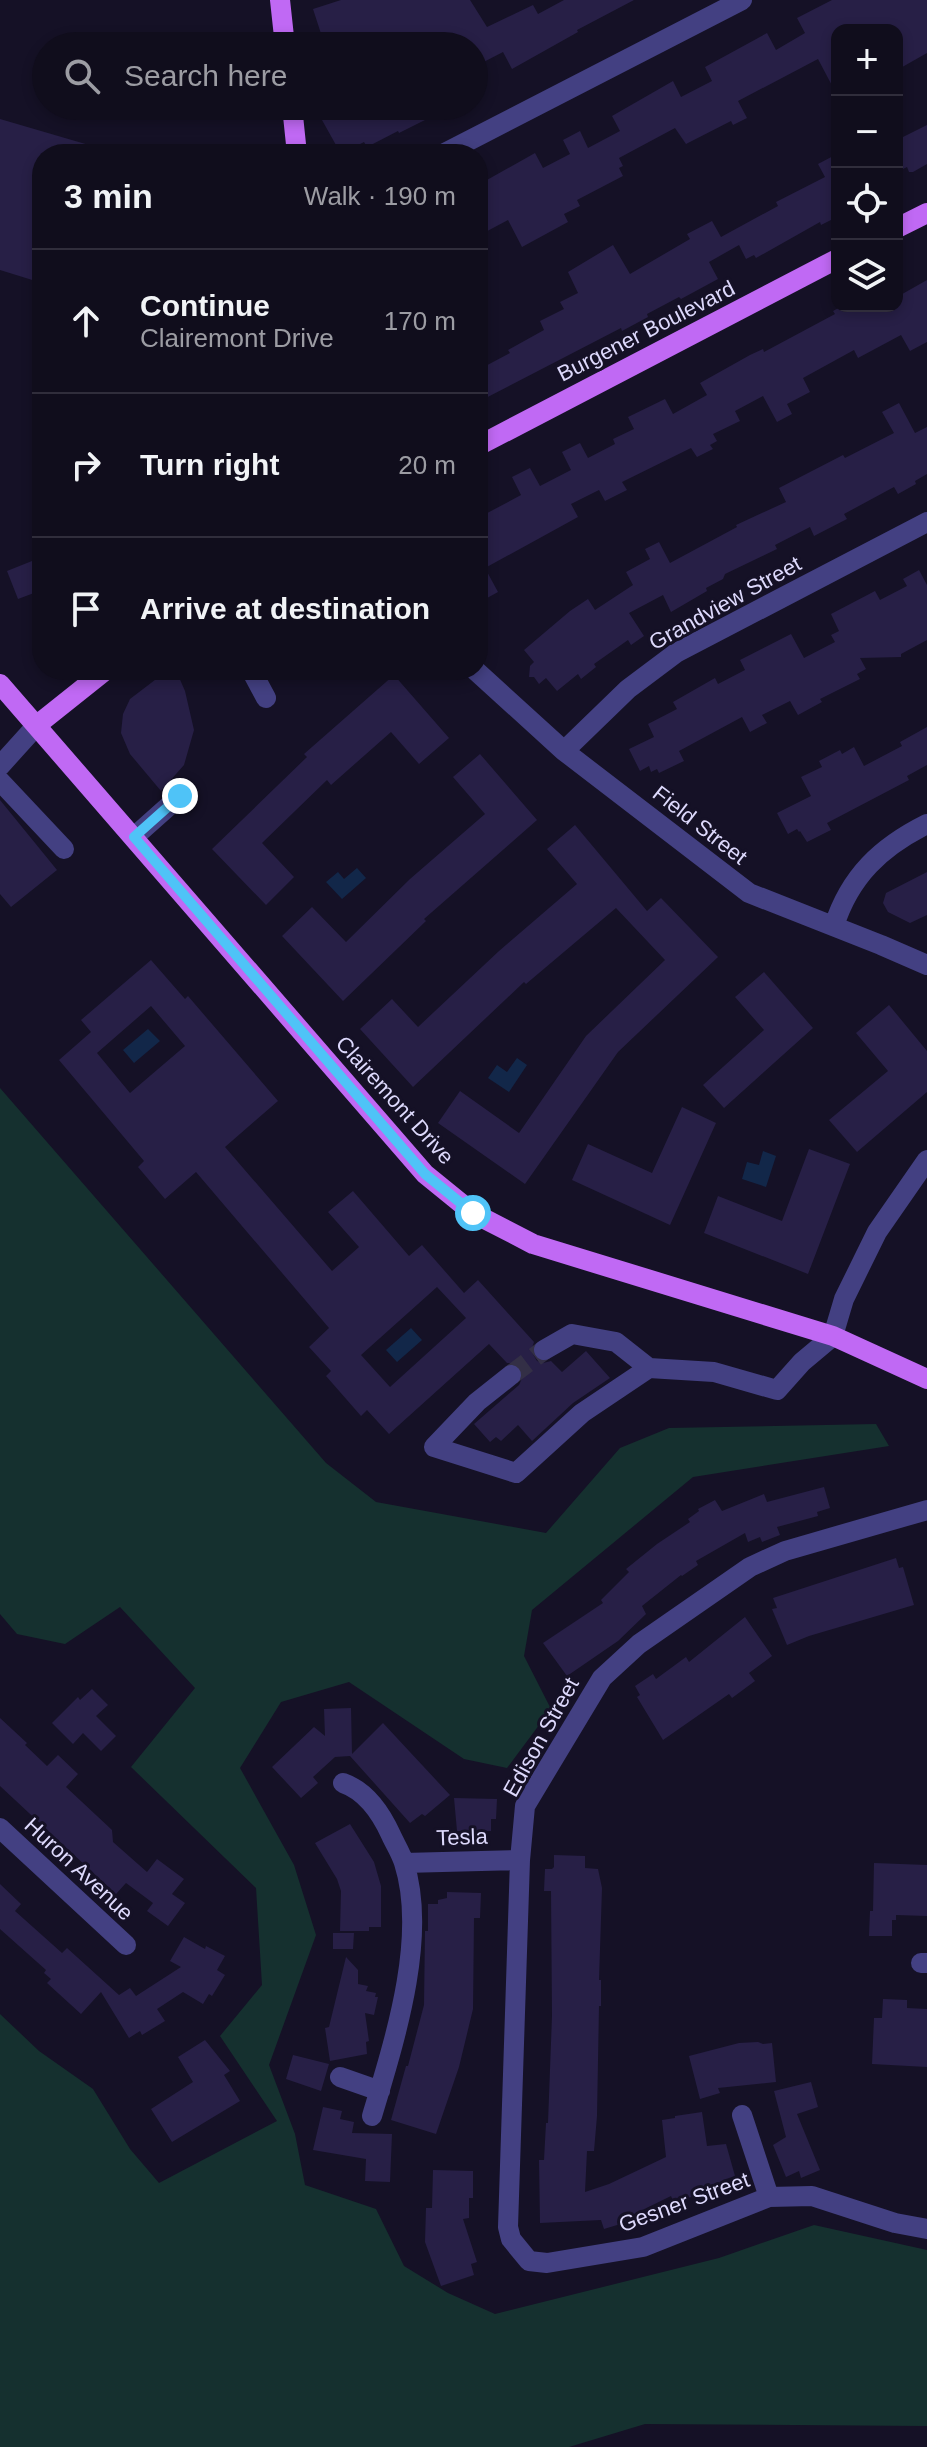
<!DOCTYPE html>
<html lang="en">
<head>
<meta charset="utf-8">
<style>
  body { margin:0; font-family:Arial,sans-serif; background:#191625; color:#f1f3f6 }
  .controls { position:absolute; right:24px; top:24px; display:grid; overflow:hidden; border-radius:16px; box-shadow:0 4px 12px #0003 }
  .controls button { width:72px; height:72px; display:grid; place-items:center; padding:0; border:0; border-bottom:2px solid #302d3b; background:#100d1c; color:#f1f3f6; font:40px sans-serif }
  .stop { position:absolute; width:24px; height:24px; margin:-18px; border:6px solid #4fc3f7; border-radius:50%; background:#fff }
  .stop.end { background:#4fc3f7; border-color:#fff; box-shadow:0 2px 8px #0008 }
  .list { margin:0; padding:0; list-style:none }
  h2 { display:flex; justify-content:space-between; align-items:center; height:104px; margin:0; padding:0 32px; font-size:34px }
  h2 small { font-size:26px; font-weight:400; color:#9c9ca3 }
  .list li { display:grid; grid-template-columns:52px 1fr auto; gap:24px; align-items:center; box-sizing:border-box; height:144px; padding:0 32px; border-top:2px solid #302d3b }
  .list b { display:block; font-size:30px; white-space:nowrap }
  .list p { margin:0; font-size:26px; white-space:nowrap; color:#9c9ca3 }
  .list em { font-size:26px; font-style:normal; color:#9c9ca3 }
  .icon { flex:none; width:44px; height:44px; fill:none; stroke:currentColor; stroke-width:2; stroke-linecap:round; stroke-linejoin:round }
  .map { position:relative; flex:none; width:927px; height:2447px; overflow:hidden }
  .search { position:absolute; background:#100d1c; box-shadow:0 4px 12px #0003; left:32px; top:32px; width:456px; height:88px; display:flex; align-items:center; gap:20px; box-sizing:border-box; padding:0 28px; border-radius:44px; color:#9c9ca3; font-size:30px }
  .panel { position:absolute; background:#100d1c; box-shadow:0 4px 12px #0003; left:32px; top:144px; width:456px; height:536px; border-radius:32px }
  .map>svg:first-child { display:block }
</style>
</head>
<body>
<div class="map">
<svg width="927" height="2447" viewBox="0 0 927 2447">
  <rect width="100%" height="100%" fill="#151126"/>
  <path fill="#15302f" d="M0,1088L326,1463L376,1502L546,1533L620,1448L669,1428L876,1424L889,1446L693,1477L532,1610L524,1656L551,1709L507,1768L464,1759L349,1682L281,1702L240,1768L294,1865L316,1935L269,2065L295,2134L305,2185L376,2209L404,2266L448,2293L495,2314L719,2258L814,2225L927,2250V2426L645,2424L569,2447H0V2014L39,2051L93,2089L130,2149L159,2183L277,2121L220,2036L262,1985L256,1888L131,1767L195,1688L120,1607L65,1644L17,1634L0,1614Z"/>
  <path fill="#122749" d="M357,868L366,878L342,899L326,882L338,872L344,879Z
    M148,1029L160,1041L134,1063L123,1050Z
    M517,1058L527,1065L509,1092L488,1078L497,1065L507,1072Z
    M763,1151L776,1156L766,1187L742,1179L747,1162L759,1165Z
    M411,1328L422,1340L397,1362L386,1350Z"/>
  <path fill="#271f46" fill-rule="evenodd" d="M341,0H470L487,27L533,5L538,14L564,0H634L577,30L578,32L512,69L503,52L474,67V46H385L381,38L357,46H325L313,9Z
    M832,0H927V53L897,70V30H837V95L818,59L738,101L747,118L733,125L731,121L686,144L675,128L619,158L623,166L619,168L623,176L577,200L580,206L564,214L568,222L522,247L508,220L478,236V185L535,153L543,168L570,154L563,140L580,131L588,148L620,131L612,116L673,81L681,97L712,81L705,67L767,33L776,50L805,33L797,18Z
    M330,106H453L399,133L398,131L367,147L364,142L341,154L322,120L325,118L321,111Z
    M0,119L106,150L105,154H42V283L0,270Z
    M927,125V164L913,172H909L907,167L897,172V140Z
    M837,154V217L821,225L820,222L756,258L754,255L746,259L739,245L709,262L718,279L681,299L679,297L647,314L648,317L622,331L621,328L478,402V370L510,353L508,350L544,330L540,321L564,309L560,302L578,293L568,272L613,245L630,274L690,239L687,234L712,221L721,237L778,206L776,202L825,177L818,164Z
    M927,280V342L910,351L901,335L858,358L854,350L803,378L810,392L787,404L792,414L777,422L763,396L735,411L740,421L713,434L717,441L710,445L713,449L697,457L691,448L622,482L627,490L605,501L599,490L571,504L578,517L485,568L498,592L478,603V518L521,495L512,477L530,468L540,486L571,470L562,452L580,443L588,458L615,444L613,439L634,429L628,417L665,399L673,414L707,395L700,383L750,355L763,349L764,352L835,314L833,311L842,306H897V297Z
    M899,403L915,433L927,427V474L915,481L916,484L898,494L894,487L844,514L847,519L814,536L810,527L775,545L777,549L725,574L723,579L706,588L707,591L671,612L663,595L629,613L644,636L631,645L628,640L594,664L596,667L581,679L578,674L557,691L546,678L539,684L534,677H529L530,666L534,662L524,650L570,611L588,599L595,610L633,585L626,572L650,559L645,549L659,542L670,563L737,527L736,525L786,502L779,488L843,455L845,458L894,433L882,412Z
    M42,557V590L18,599L7,571Z
    M919,570L927,585V640L901,654V657L860,658L866,669L857,674L860,679L820,699L822,702L798,715L790,701L762,715L767,723L750,732L742,717L679,751L684,761L659,773L657,769L651,772L649,766L640,771L629,749L654,737L648,724L677,709L673,702L715,678L718,684L745,670L740,660L791,634L804,658L835,642L831,635L839,631L831,614L875,591L880,600L907,586L903,579Z
    M168,670H172L178,675L185,691L194,730L184,765L161,791L130,754L121,733L123,714L130,699Z
    M394,675L449,738L419,764L391,732L331,785L327,780L262,843L294,877L266,905L212,849L307,757L304,754Z
    M927,727V765L907,776L909,780L827,823L831,830L807,842L800,831L799,832L797,829L788,834L777,813L811,796L801,777L822,767L819,761L840,750L842,754L854,747L864,766L902,746L900,742Z
    M480,754L537,820L424,919L426,921L343,1001L282,936L312,907L346,942L410,879L485,814L453,777Z
    M0,800L57,870L11,907L0,894Z
    M575,825L647,911L661,898L718,957L618,1052L525,1184L438,1123L460,1091L519,1133L586,1036L665,960L616,908L526,984L524,982L413,1087L360,1029L392,999L418,1027L499,951L577,884L547,849Z
    M927,872V915L910,923L888,912L883,903L886,893Z
    M151,960L185,999L188,996L278,1101L225,1147L332,1271L359,1247L328,1212L353,1191L409,1256L422,1245L464,1293L478,1280L534,1342L531,1351L537,1361L543,1363L551,1361L562,1372L586,1351L610,1378L573,1403L532,1441L518,1425L501,1441L496,1437L490,1442L474,1424L519,1385L524,1374L521,1366L515,1363H507L489,1344L389,1434L367,1410L361,1416L326,1376L331,1371L309,1347L329,1328L196,1172L165,1199L138,1167L144,1161L59,1060L91,1032L81,1020ZM151,1006L185,1046L130,1093L97,1053ZM437,1287L466,1318L390,1387L361,1355Z
    M764,972L813,1028L724,1108L703,1085L764,1030L735,997Z
    M889,1005L927,1051V1092L857,1152L829,1120L888,1071L856,1033Z
    M682,1107L716,1123L670,1225L572,1180L588,1144L652,1173Z
    M809,1149L850,1164L808,1274L704,1233L718,1196L782,1221Z
    M824,1487L830,1508L817,1512L818,1516L777,1527L780,1535L762,1542L760,1537L748,1542L745,1533L696,1561L698,1565L682,1576L681,1575L642,1606L646,1614L618,1641L567,1676L543,1643L603,1603L601,1600L629,1572L626,1569L657,1544L690,1522L688,1519L699,1511L698,1509L715,1500L722,1511L764,1494L767,1502Z
    M896,1558L899,1568L903,1567L914,1605L809,1636L787,1645L772,1609L777,1608L773,1598Z
    M745,1617L772,1656L749,1673L755,1681L732,1698L729,1694L663,1740L637,1697L640,1695L635,1686L653,1674L656,1679L686,1657L689,1662Z
    M92,1689L108,1705L96,1716L116,1736L101,1751L83,1733L73,1744L52,1723L78,1697L80,1700Z
    M351,1708L352,1754L383,1723L450,1795L425,1816L422,1814L410,1823L350,1756L335,1757L313,1777L318,1783L301,1798L272,1767L314,1727L325,1736L324,1709Z
    M0,1718L27,1743L25,1745L47,1766L58,1755L78,1774L66,1787L112,1830L113,1842L147,1872L157,1859L184,1879L172,1894L185,1903L168,1926L147,1911L153,1903L126,1883L116,1894L0,1786Z
    M454,1798L497,1799L496,1819H491V1831H457Z
    M350,1824L374,1862L381,1886V1927H369V1931H340L341,1891L337,1879L315,1843Z
    M554,1855L585,1856V1868L598,1869L602,1888L599,1980H601V2006H599L597,2116L594,2151H587L585,2192L609,2184L666,2157L662,2120L675,2118V2116L702,2112L707,2146L726,2144L735,2176L723,2180L725,2185L674,2203L671,2196L626,2218L627,2222L604,2229L601,2220L540,2223L539,2160H544L546,2123H548L552,2016L551,1891H544L545,1869H552L554,1867Z
    M874,1863L927,1865V1916L896,1915V1920H892V1936H869L870,1911H873Z
    M0,1884L21,1904L15,1911L62,1953L67,1948L119,1995L130,1988L136,1996L181,1967L170,1961L184,1937L205,1949L206,1946L225,1956L217,1970L225,1975L212,1996L209,1994L203,2004L183,1992L157,2009L165,2021L142,2035L140,2031L129,2038L101,1992L81,2014L47,1983L51,1979L44,1973L46,1970L0,1929Z
    M447,1892L481,1893L480,1918H474L473,2009L459,2067L436,2134L391,2120L406,2066H408L424,2005L425,1931H428V1904H438V1900L447,1898Z
    M333,1933H354L353,1949H333Z
    M346,1957L358,1970V1984L368,1986L366,1991L376,1993L375,1997H378L374,2015L365,2013L369,2041L366,2042L367,2054L330,2061L325,2028L329,2027Z
    M883,1999L907,2000V2008L927,2009V2067L872,2064L874,2018H882Z
    M205,2040L230,2071L224,2075L240,2101L172,2142L151,2109L193,2082L178,2057Z
    M758,2042L763,2044L772,2043L776,2082L718,2088L720,2093L700,2099L689,2056L739,2043Z
    M293,2055L329,2064L321,2091L286,2079Z
    M811,2082L818,2107L797,2114L820,2170L801,2178L799,2171L786,2177L773,2145L786,2137L774,2091Z
    M323,2107L342,2111L340,2119L354,2122L352,2133L392,2134L390,2182L365,2181L366,2159L313,2150Z
    M433,2170L473,2171V2198H469V2218L463,2219L477,2262L471,2264L474,2275L441,2286L425,2242L426,2208H432Z"/>
  <g fill="none" stroke-linecap="round" stroke-linejoin="round">
    <path stroke="#332f46" stroke-width="20" stroke-dasharray="20 10" stroke-linecap="butt" d="M511,1375L544,1350"/>
    <path stroke="#434082" stroke-width="20" d="M443,154L742,0
      M251,670L266,698
      M475,670L564,751L749,893L881,945L927,965
      M564,751L628,689L676,653L927,522
      M0,766L37,725
      M0,781L64,849
      M134,837L180,796
      M834,926C850,876 881,847 927,824
      M649,1368L714,1372L777,1390L802,1362L833,1336L844,1299L877,1232L927,1160
      M511,1375L477,1402L434,1447L516,1473L582,1413L649,1368L616,1342L572,1334L544,1350
      M927,1510L785,1551L750,1567L639,1644L602,1678L525,1806L520,1860L508,2227L511,2239L529,2261L547,2263L643,2247L769,2197L812,2196L895,2223L927,2229
      M343,1783C366,1791 381,1813 391,1835C395,1844 401,1853 404,1863C428,1938 394,2042 372,2116
      M0,1828L126,1945
      M404,1863L520,1860
      M921,1963H927
      M340,2077L380,2091
      M742,2115L769,2197"/>
    <path stroke="#c069f4" stroke-width="20" d="M280,0L285,46
      M292,106L297,154
      M897,228L927,213
      M478,446L837,259
      M0,684L425,1174L473,1213L533,1244L833,1336L927,1379
      M37,725L106,670"/>
  </g>
  <g fill="none" stroke-linecap="round" stroke-linejoin="round">
    <path stroke="#4fc3f7" stroke-width="10" d="M180,796L134,837L425,1174L473,1213"/>
  </g>
  <g text-anchor="middle" dominant-baseline="central" stroke-width="6" stroke-linejoin="round" paint-order="stroke">
    <g font-size="22" fill="#ddd9fc" stroke="#151126">
      <text transform="translate(646 331) rotate(-27)">Burgener Boulevard</text>
      <text transform="translate(725 603) rotate(-29)">Grandview Street</text>
      <text transform="translate(700 825) rotate(38)">Field Street</text>
      <text transform="translate(395 1100) rotate(48)">Clairemont Drive</text>
      <text transform="translate(541 1737) rotate(-61)">Edison Street</text>
      <text transform="translate(462 1837) rotate(-2)">Tesla</text>
      <text transform="translate(79 1869) rotate(43)">Huron Avenue</text>
      <text transform="translate(684 2202) rotate(-20)">Gesner Street</text>
    </g>
  </g>
</svg>
<div class="controls">
<button>+</button>
<button>−</button>
<button><svg class="icon" aria-label="locate" viewBox="0 0 24 24"><circle cx="12" cy="12" r="6"/><path d="M12 2v4M12 18v4M2 12h4M18 12h4"/></svg></button>
<button><svg class="icon" aria-label="layers" viewBox="0 0 24 24"><path d="M12 4l9 5-9 5-9-5zM3 14l9 5 9-5"/></svg></button>
</div>
<div class="stop" style="left:473px;top:1213px"></div>
<div class="stop end" style="left:180px;top:796px"></div>
<div class="search"><svg class="icon" aria-label="search" viewBox="0 0 24 24"><circle cx="10" cy="10" r="6"/><path d="M15 15l6 6"/></svg>Search here</div>
<section class="panel">
<h2>3 min<small>Walk · 190 m</small></h2>
<ul class="list">
<li><svg class="icon" aria-label="ahead" viewBox="0 0 24 24"><path d="M12 20V5M6 11l6-6 6 6"/></svg><div><b>Continue</b><p>Clairemont Drive</p></div><em>170 m</em></li>
<li><svg class="icon" aria-label="right" viewBox="0 0 24 24"><path d="M7 20v-9h11M14 6l5 5-5 5"/></svg><div><b>Turn right</b></div><em>20 m</em></li>
<li><svg class="icon" aria-label="arrive" viewBox="0 0 24 24"><path d="M6 21V4h12l-3 4 3 4H6"/></svg><div><b>Arrive at destination</b></div></li>
</ul>
</section>
</div>
</body>
</html>
